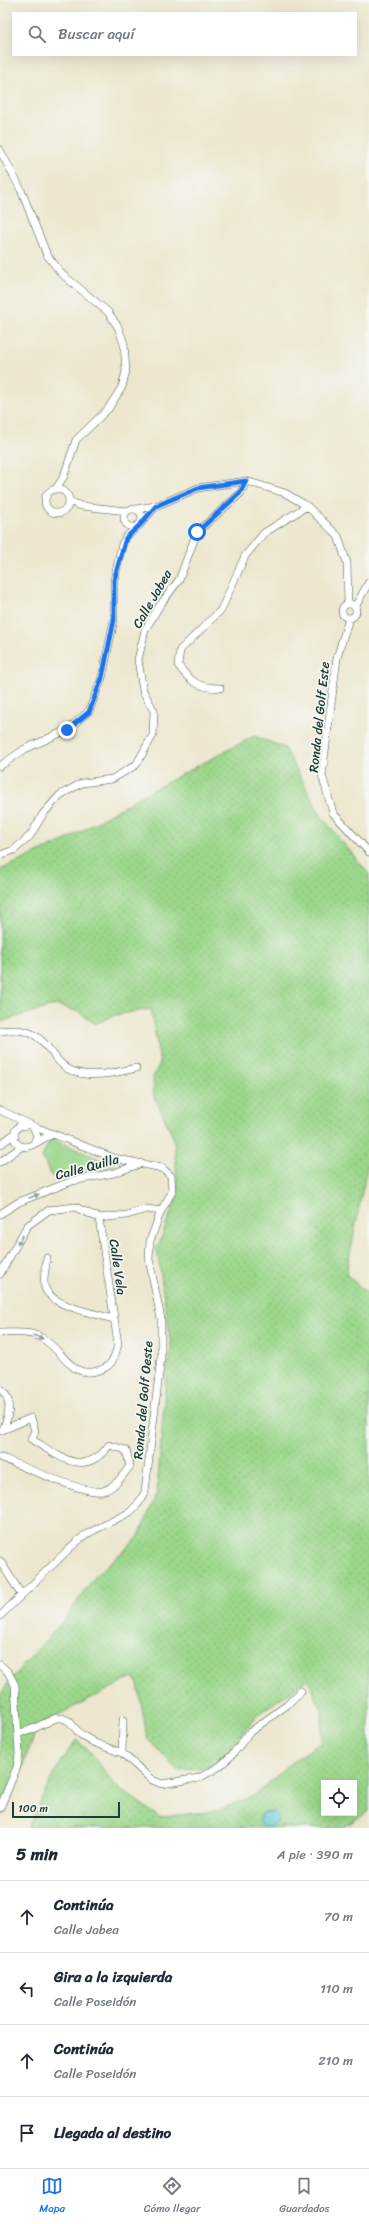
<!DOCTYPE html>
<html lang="es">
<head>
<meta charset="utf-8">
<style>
  body { margin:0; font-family:Sriracha,sans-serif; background:#f2f2f3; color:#1f2937 }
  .controls { position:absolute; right:12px; bottom:12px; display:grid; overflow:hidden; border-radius:0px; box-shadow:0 4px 16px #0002 }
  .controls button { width:36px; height:36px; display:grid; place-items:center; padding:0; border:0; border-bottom:1px solid #e0e1e3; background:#fff; color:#1f2937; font:20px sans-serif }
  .scale { position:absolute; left:12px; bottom:10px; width:108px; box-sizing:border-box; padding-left:4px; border:2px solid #1f3d34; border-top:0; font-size:11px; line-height:14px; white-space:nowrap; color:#1f3d34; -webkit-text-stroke:3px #f6f6f2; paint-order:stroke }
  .stop { position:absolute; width:12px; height:12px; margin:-9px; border:3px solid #1a73e8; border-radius:50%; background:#fff }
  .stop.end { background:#1a73e8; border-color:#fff; box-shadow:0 1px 4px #0008 }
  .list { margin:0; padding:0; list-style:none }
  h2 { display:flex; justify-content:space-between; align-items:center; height:52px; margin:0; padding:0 16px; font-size:17px }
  h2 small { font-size:13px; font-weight:400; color:#747a83 }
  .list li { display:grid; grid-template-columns:26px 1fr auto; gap:12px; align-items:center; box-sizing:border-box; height:72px; padding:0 16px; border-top:1px solid #e0e1e3 }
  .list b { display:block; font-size:15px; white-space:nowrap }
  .list p { margin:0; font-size:13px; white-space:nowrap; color:#747a83 }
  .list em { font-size:13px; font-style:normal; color:#747a83 }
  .icon { flex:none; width:22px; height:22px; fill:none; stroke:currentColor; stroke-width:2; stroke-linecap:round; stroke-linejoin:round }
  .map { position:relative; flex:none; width:369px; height:1828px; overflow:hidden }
  .search { position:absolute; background:#fff; box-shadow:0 4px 16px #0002; left:12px; right:12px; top:12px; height:44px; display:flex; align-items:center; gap:10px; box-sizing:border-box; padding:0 14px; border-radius:0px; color:#747a83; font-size:15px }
  .sheet { height:340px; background:#fff }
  nav { display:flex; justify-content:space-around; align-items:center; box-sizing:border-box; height:56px; border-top:1px solid #e0e1e3; background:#fff; font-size:11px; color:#747a83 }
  nav a { display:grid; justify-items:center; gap:2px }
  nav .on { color:#1a73e8 }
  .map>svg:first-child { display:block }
</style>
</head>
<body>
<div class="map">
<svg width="369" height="1828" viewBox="0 0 369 1828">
  <defs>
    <pattern id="grass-dots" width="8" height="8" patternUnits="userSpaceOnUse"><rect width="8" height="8" fill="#9bd78b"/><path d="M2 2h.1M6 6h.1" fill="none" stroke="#85b979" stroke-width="1.8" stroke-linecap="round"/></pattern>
  </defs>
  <rect width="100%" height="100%" fill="#f6f6f2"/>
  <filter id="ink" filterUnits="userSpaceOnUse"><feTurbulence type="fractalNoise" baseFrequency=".025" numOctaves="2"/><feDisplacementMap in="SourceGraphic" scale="8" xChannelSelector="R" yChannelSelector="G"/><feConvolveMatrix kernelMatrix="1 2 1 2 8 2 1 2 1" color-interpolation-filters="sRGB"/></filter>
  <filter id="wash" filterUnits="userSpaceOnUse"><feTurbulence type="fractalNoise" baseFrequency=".012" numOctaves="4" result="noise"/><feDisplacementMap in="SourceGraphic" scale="16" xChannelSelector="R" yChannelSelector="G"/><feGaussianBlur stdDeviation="0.9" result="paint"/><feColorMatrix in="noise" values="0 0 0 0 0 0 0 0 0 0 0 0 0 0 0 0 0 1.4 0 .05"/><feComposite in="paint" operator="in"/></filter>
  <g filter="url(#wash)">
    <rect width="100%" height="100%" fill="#ece7ce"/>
    <path fill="url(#grass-dots)" stroke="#5d8a60" fill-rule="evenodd" d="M254,736L285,748L321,816L369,874V1157L346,1274L369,1295V1811L343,1828H28L54,1773L76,1740L91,1753L115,1785L159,1817L216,1811L255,1795L297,1758L322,1742V1712L308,1679L258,1714L216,1766L177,1770L147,1738L138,1684L133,1677L38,1725L5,1813L0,1816V1696L10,1680L65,1619L96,1575L138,1538L157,1493L165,1389L171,1346L157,1249L178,1194L174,1139L154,1096L153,1077L160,1063L151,1009L115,1015L95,1024L79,1012L56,1005L0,1022V870L70,838L141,796ZM324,1783H354V1813H324Z"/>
    <path fill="#9bd78b" stroke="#5d8a60" d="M51,1139L117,1166L52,1177L42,1157Z"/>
    <path fill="#5ec9d7" stroke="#3e8386" d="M274,1812L279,1817L276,1824L269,1827H263L259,1821L262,1813Z"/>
  </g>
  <g filter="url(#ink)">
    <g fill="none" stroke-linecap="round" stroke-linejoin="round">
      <g stroke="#3e564b" stroke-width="8">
        <path id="minor" d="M0,150L21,190L47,255L62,274L108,312L118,327L124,344L126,371L122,387L108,409L76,440L64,476L56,489
          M45 501a12 12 0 1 1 24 0a12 12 0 1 1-24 0Z
          M69,501L81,506L127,511
          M124 518a9 9 0 1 1 18 0a9 9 0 1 1-18 0Z
          M136,509L156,506L198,488L246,481L285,493L307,506L338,536L347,563L348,604
          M142,522L156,506
          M342 611a7 7 0 1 1 14 0a7 7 0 1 1-14 0Z
          M355,607L369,582
          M349,618L337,658L322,775L333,813L369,852
          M220,688C199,688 190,682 178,665L180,650L221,610L245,556L264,533L307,506
          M0,766L25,749L67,730L89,711L102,678L114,620V580L122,544L126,537L140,525
          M0,855L14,850L30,836L43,814L60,795L82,783L112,779L136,765L153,735L154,711L143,691L138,660L145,630L160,605L179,580L197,532L241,493L246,481
          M0,1031C56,1022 44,1070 84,1074C101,1076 119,1072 136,1068
          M0,1110L33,1126L37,1136L34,1143
          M29,1125L19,1126L15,1131V1141C26,1156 40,1137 54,1134
          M0,1145L14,1134
          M0,1162L21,1147
          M0,1214L19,1202L72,1181L114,1173L137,1165
          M47,1258C46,1266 42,1279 45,1288C52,1307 95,1313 113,1319
          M0,1274L27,1226L49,1210L75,1207L99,1218L127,1215L147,1209L161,1211
          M0,1333C13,1333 28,1331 40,1337C64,1349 70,1381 100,1370C113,1366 115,1356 118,1344L99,1218
          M0,1389C14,1399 9,1416 3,1429
          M0,1431L31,1418L35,1431L31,1439C59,1456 85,1479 109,1445L126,1450L130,1466C122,1476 116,1487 103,1491C86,1495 19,1465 0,1457
          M0,1561L21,1594
          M0,1616L72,1546L85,1535L130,1512L138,1504L145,1492L161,1357V1319L149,1259L150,1241L161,1211L172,1192L171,1176L162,1168L114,1158L33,1126
          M0,1665L8,1672L15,1685L19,1754L17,1767L0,1808
          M18,1733L28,1731L56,1718H62L69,1721L80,1734L95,1743L122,1753L152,1780L162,1784L199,1778L220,1766L232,1755L250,1732L287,1705L301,1691
          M122,1753L123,1720"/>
      </g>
      <use href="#minor" stroke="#fff" stroke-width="7"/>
    </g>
    <defs><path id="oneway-solid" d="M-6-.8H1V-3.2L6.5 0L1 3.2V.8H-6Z"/></defs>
    <g fill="#8f9e9a">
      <use href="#oneway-solid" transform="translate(34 1196) rotate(-21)"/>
      <use href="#oneway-solid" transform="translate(20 1240) rotate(120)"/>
      <use href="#oneway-solid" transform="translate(38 1337) rotate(21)"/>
    </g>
  </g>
  <g fill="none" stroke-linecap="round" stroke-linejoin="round" filter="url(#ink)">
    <path stroke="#1a73e8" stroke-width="5" d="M67,730L89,712L102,678L114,620V580L126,538L140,525L156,506L198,488L246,481L240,493L197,532"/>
  </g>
  <g text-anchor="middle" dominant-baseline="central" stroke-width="3.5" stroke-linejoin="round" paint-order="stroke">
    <g font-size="13" fill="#1f3d34" stroke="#f6f6f2">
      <text transform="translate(152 599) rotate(-60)">Calle Jabea</text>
      <text transform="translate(319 717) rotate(-84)">Ronda del Golf Este</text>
      <text transform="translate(87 1167) rotate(-15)">Calle Quilla</text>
      <text transform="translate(118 1267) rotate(82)">Calle Vela</text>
      <text transform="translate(143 1400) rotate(-85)">Ronda del Golf Oeste</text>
    </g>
  </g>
</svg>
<div class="controls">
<button><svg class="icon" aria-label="locate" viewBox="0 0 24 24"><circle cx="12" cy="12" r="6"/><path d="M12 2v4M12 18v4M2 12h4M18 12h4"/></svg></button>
</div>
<div class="scale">100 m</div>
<div class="stop" style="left:197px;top:532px"></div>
<div class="stop end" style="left:67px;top:730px"></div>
<div class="search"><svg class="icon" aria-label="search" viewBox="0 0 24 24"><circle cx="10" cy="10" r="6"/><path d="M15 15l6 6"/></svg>Buscar aquí</div>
</div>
<section class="sheet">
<h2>5 min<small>A pie · 390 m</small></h2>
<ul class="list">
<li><svg class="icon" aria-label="ahead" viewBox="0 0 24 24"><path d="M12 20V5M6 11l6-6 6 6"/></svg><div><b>Continúa</b><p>Calle Jabea</p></div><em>70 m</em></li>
<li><svg class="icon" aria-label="left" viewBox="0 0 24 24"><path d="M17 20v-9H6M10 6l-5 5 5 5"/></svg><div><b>Gira a la izquierda</b><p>Calle Poseidón</p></div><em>110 m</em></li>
<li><svg class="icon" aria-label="ahead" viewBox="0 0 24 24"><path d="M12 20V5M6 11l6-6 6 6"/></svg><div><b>Continúa</b><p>Calle Poseidón</p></div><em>210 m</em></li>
<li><svg class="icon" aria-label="arrive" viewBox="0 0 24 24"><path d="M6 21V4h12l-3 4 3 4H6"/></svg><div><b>Llegada al destino</b></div></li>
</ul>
</section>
<nav>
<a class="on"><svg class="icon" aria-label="map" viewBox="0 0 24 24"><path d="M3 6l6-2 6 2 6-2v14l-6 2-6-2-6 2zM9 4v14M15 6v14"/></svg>Mapa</a>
<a><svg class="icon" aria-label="directions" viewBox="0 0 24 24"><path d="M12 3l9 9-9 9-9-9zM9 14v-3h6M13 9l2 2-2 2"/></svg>Cómo llegar</a>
<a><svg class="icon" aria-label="saved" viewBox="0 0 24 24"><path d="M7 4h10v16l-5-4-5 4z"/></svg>Guardados</a>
</nav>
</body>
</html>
